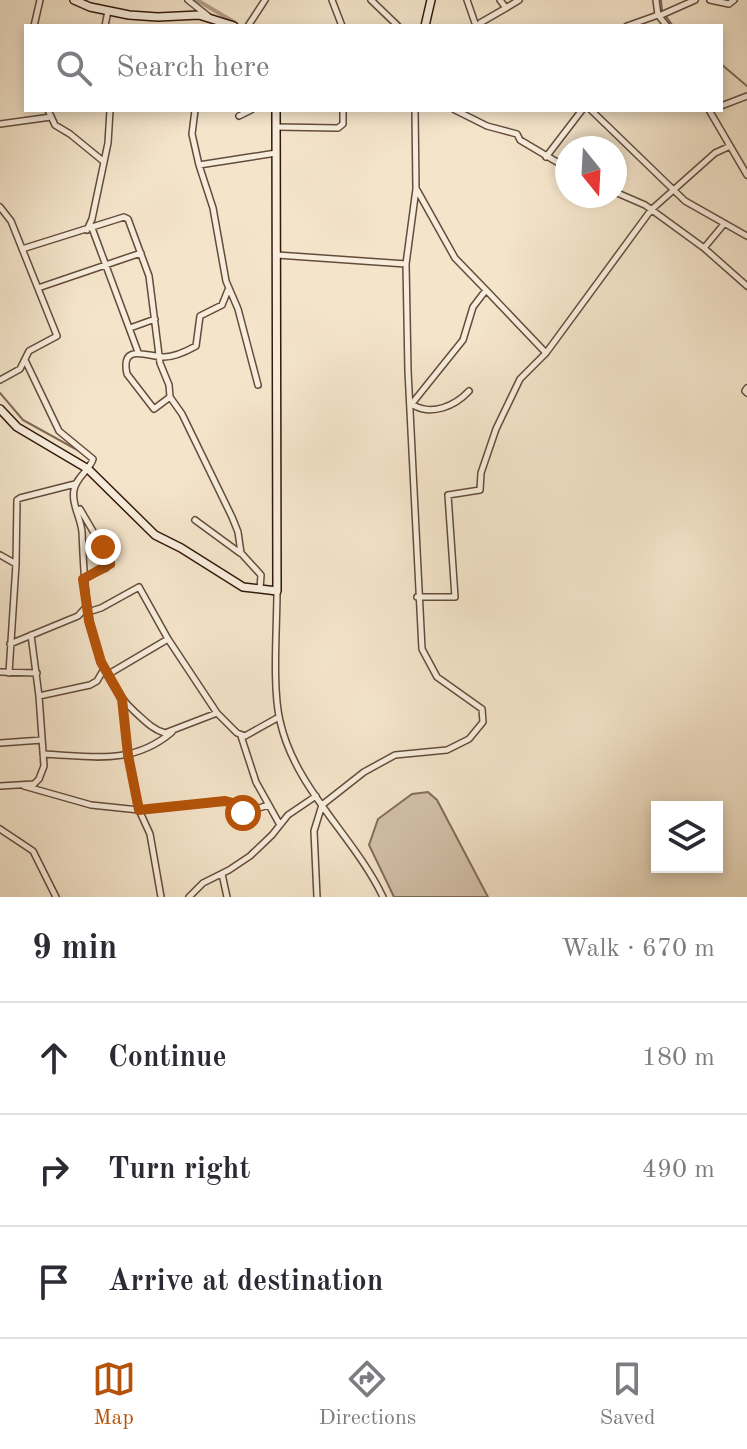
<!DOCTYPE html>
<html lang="en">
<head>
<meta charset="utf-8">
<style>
  body { margin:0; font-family:"Old Standard TT",serif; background:#f2f2f3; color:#2b2b33 }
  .controls { position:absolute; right:24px; bottom:24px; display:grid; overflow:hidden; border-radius:0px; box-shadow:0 4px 12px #0003 }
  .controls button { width:72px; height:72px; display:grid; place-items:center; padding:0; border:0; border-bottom:2px solid #e1e1e2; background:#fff; color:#2b2b33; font:40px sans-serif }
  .compass { position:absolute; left:555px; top:136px; width:72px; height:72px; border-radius:50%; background:#fff; box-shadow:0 4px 12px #0003; rotate:162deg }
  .stop { position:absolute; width:24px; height:24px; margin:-18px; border:6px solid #b45309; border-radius:50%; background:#fff }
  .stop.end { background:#b45309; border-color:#fff; box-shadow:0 2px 8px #0008 }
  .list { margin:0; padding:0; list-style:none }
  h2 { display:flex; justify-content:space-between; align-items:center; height:104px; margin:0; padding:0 32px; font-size:34px }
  h2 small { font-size:26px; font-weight:400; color:#7c7c81 }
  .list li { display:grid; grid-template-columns:52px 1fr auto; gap:24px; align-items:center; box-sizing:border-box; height:112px; padding:0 32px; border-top:2px solid #e1e1e2 }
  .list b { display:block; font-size:30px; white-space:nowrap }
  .list em { font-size:26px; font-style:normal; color:#7c7c81 }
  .icon { flex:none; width:44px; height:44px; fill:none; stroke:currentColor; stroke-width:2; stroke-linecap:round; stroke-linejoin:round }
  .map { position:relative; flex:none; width:747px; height:897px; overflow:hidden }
  .search { position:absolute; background:#fff; box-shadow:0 4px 12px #0003; left:24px; right:24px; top:24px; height:88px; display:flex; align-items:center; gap:20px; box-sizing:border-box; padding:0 28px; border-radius:0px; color:#7c7c81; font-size:30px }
  .sheet { height:440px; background:#fff }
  nav { display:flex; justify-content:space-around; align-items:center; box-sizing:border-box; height:112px; border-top:2px solid #e1e1e2; background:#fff; font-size:22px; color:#7c7c81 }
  nav a { display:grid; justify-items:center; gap:4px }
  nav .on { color:#b45309 }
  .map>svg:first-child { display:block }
</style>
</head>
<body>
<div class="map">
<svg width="747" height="897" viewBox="0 0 747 897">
  <rect width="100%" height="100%" fill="#f4e4ca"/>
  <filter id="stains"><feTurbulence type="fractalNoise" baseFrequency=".0025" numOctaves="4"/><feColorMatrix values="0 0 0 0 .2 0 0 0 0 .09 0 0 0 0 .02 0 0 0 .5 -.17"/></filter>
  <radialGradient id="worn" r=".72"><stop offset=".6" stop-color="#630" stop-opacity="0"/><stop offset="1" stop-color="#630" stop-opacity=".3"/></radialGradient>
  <path fill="#d3c1aa" stroke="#846d5a" stroke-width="2" d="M428,792L437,800L488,897H394L369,845L378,819L412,794Z"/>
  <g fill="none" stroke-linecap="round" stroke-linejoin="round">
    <path stroke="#806957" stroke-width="2" d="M661,0L662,11L673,26
      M721,64L747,86
      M0,393L23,420L81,452"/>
    <path stroke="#b39f89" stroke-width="4" d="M197,0L234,22"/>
    <g stroke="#644c3b" stroke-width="8">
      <path id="street" d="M188,0L208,16
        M332,0L342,26
        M371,0L398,26
        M467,0L476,26
        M656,0L658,15L667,26
        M710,0L729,4L734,0
        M506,8L519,0
        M659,16L695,0
        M34,26L40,0
        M105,26L108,11
        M248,26L265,0
        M482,26L480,23L506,8L500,0
        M627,26L658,15
        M721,106L747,96
        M48,110L55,125L70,134L103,161
        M195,110L192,134L199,165
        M455,110L487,126L517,134L520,140L567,168
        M591,110L685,201L747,236
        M709,110L747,175
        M239,116L251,110
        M0,124L51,117
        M277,127L338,128L343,124V110
        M546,157L582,110
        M417,190L455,258L486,290
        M615,192L645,205L704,248L724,224
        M0,207L11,221L57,336L29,351L20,369L0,380
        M92,228L138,352
        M87,230L92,219L108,143L110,110
        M704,248L747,286
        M22,249L124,217L128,219L149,276L160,363L169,385L170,397L182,414L232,517L238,532L241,553L261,575L260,589
        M277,255L406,264
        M38,288L141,253
        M130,328L155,319
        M25,360L59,431L93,459C90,470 76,477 74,490C71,503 81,519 82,532C85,594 86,667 135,712C144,720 153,730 165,733L217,713L237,733L245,736L279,717
        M258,385L238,309L226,281L213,208L199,165L276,153
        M747,388L745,391L747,393
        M170,397L154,409L127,374C120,342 148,357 164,357C174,357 187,351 196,346L200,316L222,305L228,290
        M413,405C432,416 455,406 469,391
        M410,406L463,340L473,307L486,290L546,353
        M80,509L111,562L106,568L83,579
        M195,520L240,553
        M0,555L16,564
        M277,591C277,628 272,687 280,721C295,789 354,836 383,897
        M417,597H455L448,495L480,490L481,473L496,429L520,379L546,353L651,210L715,153L728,147
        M88,612L101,608L139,587L168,639
        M10,644L78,616L87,606
        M0,672L37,673
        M9,673L16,564L17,500L20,498L75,484
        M107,675L168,639L217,713
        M39,696L90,685L97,681L104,669
        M122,699L128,755L139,810L150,834L161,897
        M241,736L256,782L280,825
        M0,743L42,740
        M43,754C91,756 132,766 172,732
        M0,786L34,784L39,779L44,766L39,696L31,635
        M24,786L91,805L139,810L221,801L233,803L241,813L269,805
        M0,829L33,851L56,897
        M222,874L227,897
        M189,897L203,883L229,870L250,856L272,835L288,815L316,796
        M317,897L314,831L322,805L364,772L395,755L447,750L469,739L483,722L482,709L437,677L422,649L408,371L406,264L416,189L415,110"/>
    </g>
    <g stroke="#34190b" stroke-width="10">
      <path id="secondary" d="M74,0L90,7L129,15L158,17L199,15L234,26
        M425,26L431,0
        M0,409L17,427L88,469L155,535L181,548L243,587L277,591L276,110"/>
    </g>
    <use href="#street" stroke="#f8eddd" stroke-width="5"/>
    <use href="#secondary" stroke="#f8eddd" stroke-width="7"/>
  </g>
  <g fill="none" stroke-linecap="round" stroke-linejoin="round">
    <path stroke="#b45309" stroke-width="10" d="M103,547L110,564L83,579L89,621L101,662L122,699L128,755L139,810L225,801L233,803L239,812L243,813"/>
  </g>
  <rect width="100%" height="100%" filter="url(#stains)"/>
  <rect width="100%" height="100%" fill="url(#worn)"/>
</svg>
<div class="controls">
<button><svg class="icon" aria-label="layers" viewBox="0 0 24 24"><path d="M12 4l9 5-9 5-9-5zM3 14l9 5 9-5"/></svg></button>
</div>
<svg class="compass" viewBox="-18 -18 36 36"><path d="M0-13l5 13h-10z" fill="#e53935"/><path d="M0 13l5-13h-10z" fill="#7c7c81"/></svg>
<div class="stop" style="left:243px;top:813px"></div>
<div class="stop end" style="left:103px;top:547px"></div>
<div class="search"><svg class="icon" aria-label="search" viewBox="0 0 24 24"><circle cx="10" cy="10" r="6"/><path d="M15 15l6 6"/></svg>Search here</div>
</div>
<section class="sheet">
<h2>9 min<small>Walk · 670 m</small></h2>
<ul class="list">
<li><svg class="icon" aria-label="ahead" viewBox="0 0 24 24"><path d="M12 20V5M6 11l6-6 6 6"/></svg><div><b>Continue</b></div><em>180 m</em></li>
<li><svg class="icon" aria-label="right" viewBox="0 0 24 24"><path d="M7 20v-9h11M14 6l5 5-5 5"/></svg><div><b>Turn right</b></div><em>490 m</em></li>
<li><svg class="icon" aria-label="arrive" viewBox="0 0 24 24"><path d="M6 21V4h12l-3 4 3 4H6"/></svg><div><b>Arrive at destination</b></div></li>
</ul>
</section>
<nav>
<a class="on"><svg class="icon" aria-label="map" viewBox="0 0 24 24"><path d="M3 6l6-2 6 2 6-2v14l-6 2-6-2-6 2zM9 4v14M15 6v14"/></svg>Map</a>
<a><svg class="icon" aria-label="directions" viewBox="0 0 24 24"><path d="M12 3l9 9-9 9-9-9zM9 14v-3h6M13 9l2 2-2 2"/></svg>Directions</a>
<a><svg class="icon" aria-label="saved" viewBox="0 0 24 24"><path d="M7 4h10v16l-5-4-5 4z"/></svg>Saved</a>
</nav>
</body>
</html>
